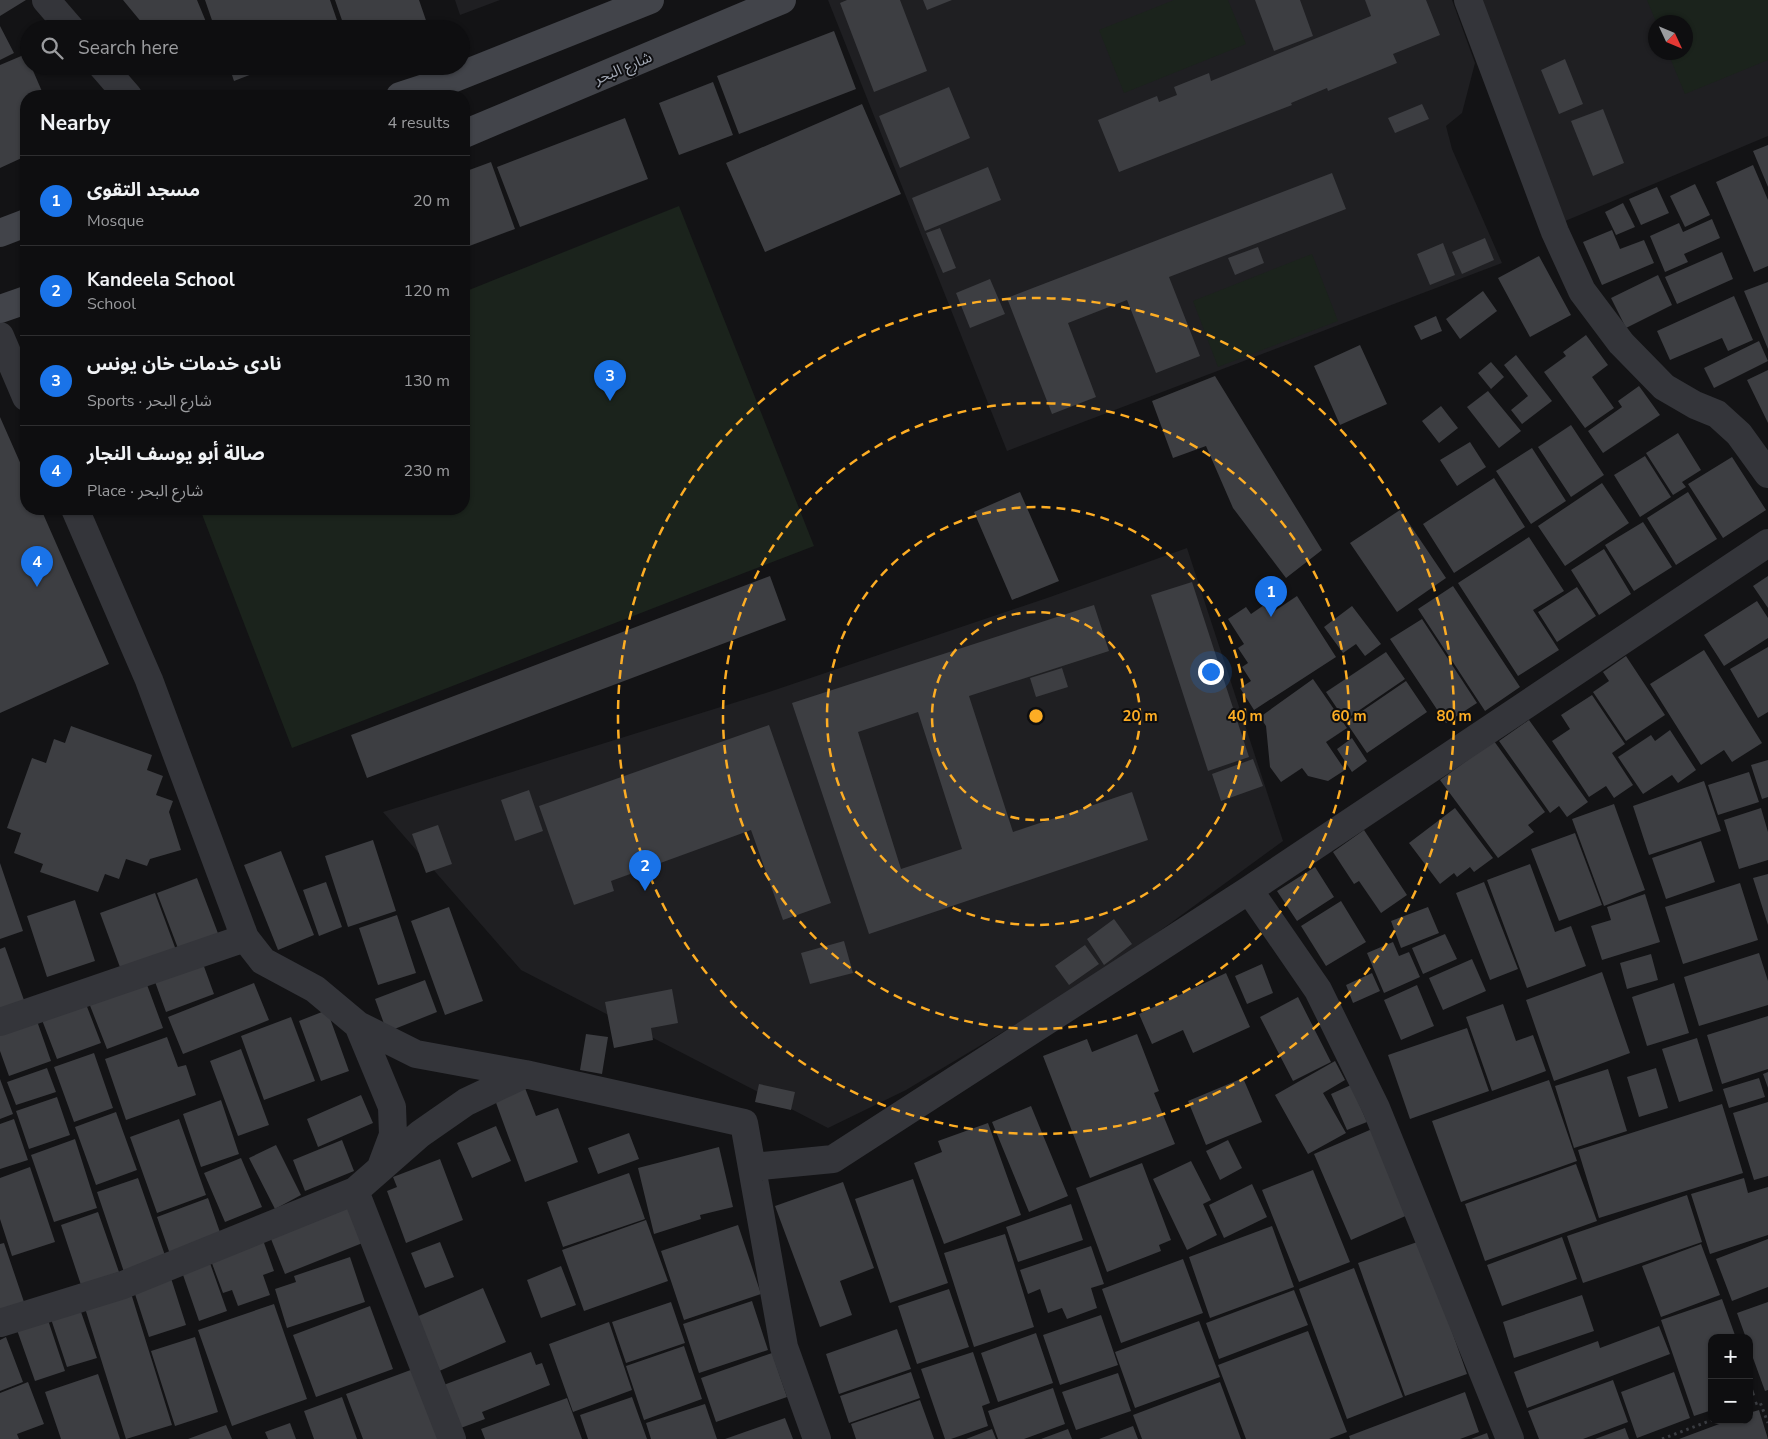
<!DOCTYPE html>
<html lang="en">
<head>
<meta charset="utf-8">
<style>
  body { margin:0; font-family:"Nunito Sans","Noto Sans Arabic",sans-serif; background:#1c1c1e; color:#f1f3f6 }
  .controls { position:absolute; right:15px; bottom:15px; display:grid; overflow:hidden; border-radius:10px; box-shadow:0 1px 4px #0004 }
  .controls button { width:45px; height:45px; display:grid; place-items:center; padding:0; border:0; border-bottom:1px solid #2e2e30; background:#0e0e10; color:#f1f3f6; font:25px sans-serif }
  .compass { position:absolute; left:1648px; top:15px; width:45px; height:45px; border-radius:50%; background:#0e0e10; box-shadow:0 1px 4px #0004; rotate:134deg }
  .you { position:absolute; left:1210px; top:671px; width:18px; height:18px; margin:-12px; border:4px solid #fff; border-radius:50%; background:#1a73e8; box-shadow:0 0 0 8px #1a73e833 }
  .badge { display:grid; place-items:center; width:32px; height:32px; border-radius:50%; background:#1a73e8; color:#fff; font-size:16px; font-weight:700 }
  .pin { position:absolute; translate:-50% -41px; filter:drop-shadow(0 1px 2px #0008) }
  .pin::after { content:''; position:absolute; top:26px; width:18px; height:15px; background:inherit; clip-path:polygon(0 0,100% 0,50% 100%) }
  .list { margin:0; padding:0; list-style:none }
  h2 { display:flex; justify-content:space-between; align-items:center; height:65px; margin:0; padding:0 20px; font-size:21px }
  h2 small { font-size:16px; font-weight:400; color:#9b9c9f }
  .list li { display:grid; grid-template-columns:32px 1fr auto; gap:15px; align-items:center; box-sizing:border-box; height:90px; padding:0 20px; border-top:1px solid #2e2e30 }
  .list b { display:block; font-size:19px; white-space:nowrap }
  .list p { margin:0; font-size:16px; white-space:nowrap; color:#9b9c9f }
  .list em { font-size:16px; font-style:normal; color:#9b9c9f }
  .icon { flex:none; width:28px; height:28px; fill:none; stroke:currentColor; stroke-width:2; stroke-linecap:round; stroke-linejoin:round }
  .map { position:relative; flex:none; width:1768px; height:1439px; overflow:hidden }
  .search { position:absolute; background:#0e0e10; box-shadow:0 1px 4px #0004; left:20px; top:20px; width:450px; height:55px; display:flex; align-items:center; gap:12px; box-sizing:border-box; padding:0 18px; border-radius:28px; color:#9b9c9f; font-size:19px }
  .panel { position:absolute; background:#0e0e10; box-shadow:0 1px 4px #0004; left:20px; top:90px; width:450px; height:425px; border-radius:20px }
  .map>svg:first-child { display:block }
</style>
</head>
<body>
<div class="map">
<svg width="1768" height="1439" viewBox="0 0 1768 1439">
  <rect width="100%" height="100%" fill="#131315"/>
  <path fill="#1f1f22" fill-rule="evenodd" d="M455,0H500L460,15Z
    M828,0H1452L1475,63L1462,113L1446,126L1452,149L1502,263L1007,451Z
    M1475,0H1768V136L1558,224ZM1656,22H1686V52H1656Z
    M1187,548L1283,841L1105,971L906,1090L828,1128L521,970L383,812L769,692L1050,597Z"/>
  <path fill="#1b231c" d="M1174,0H1228L1246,44L1124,93L1099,30Z
    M1647,0H1768V60L1685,94L1668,53L1686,52V22H1656Z
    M679,206L814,546L292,748L200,509H464V292Z
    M1312,254L1338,321L1218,367L1193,301Z"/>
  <path fill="#3d3e42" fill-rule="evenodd" d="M0,0H26L0,16Z
    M123,0H197L209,29H147Z
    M205,0H330L340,29H215Z
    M335,0H419L429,29H345Z
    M847,0H900L927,71L874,92L840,3Z
    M923,0H952L927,10Z
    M1255,0H1300L1313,36L1274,51Z
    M1365,0H1426L1440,35L1393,54L1397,63L1328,91L1327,88L1291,103L1292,105L1119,172L1098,120L1157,96L1159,102L1177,95L1174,87L1209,73L1211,81L1371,16Z
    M0,26L14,53L0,60Z
    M834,31L856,89L739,134L717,76Z
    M26,54L29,66H31L44,96H26V156L0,168V65Z
    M1565,59L1583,104L1559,114L1541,70Z
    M229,66H273L234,81Z
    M713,82L733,135L679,155L659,103Z
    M949,87L970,138L900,168L879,116Z
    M862,104L901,194L765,252L726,163Z
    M1422,104L1429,119L1395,133L1388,118Z
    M1603,109L1624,163L1593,176L1571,121Z
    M625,118L648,179L520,227L497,167Z
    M1768,145V187L1753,151Z
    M491,162L515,229L464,248V172Z
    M1753,165L1768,200V266L1754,272L1716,182Z
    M988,167L1001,200L925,231L912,198Z
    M1332,173L1346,209L1169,277L1200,356L1156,373L1127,300L1068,323L1096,397L1052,414L1007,298Z
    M1695,184L1710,215L1685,227L1670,196Z
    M1657,187L1669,213L1641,225L1629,199Z
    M1623,203L1635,227L1616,235L1605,212Z
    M1712,219L1720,238L1684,254L1688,262L1665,272L1650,236L1679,223L1683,232Z
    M940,228L956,268L943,273L926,233Z
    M1612,230L1620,249L1644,240L1654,263L1602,285L1583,242Z
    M1485,238L1494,260L1462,274L1452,252Z
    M1443,243L1455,275L1430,285L1417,254Z
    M1258,247L1264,263L1235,275L1228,258Z
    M1722,252L1733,279L1677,304L1665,277Z
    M1539,256L1571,315L1530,337L1498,278Z
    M1658,275L1672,305L1626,328L1611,298Z
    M990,279L1005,314L970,328L956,293Z
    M1768,282V349L1744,291Z
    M1483,291L1497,311L1460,339L1446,319Z
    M1734,296L1753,340L1728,351L1722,338L1670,360L1657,331Z
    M1436,316L1442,331L1421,340L1414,326Z
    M1586,335L1608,365L1592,377L1614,408L1585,428L1544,372L1566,356L1563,352Z
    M1759,341L1768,361L1714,388L1704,368Z
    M1360,345L1387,404L1340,425L1314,366Z
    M1516,355L1552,401L1522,424L1511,410L1528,396L1504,365Z
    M1491,362L1504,377L1491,389L1478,373Z
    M1768,370V423L1747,380Z
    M1215,376L1322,550L1286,578L1233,508L1206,446L1173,458L1152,401Z
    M1639,386L1660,415L1603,453L1588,431L1622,407L1618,401Z
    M1488,391L1521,431L1499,448L1467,407Z
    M1441,406L1458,428L1439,443L1422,421Z
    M0,417L26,476V509H41L109,664L0,713Z
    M1571,425L1604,475L1571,497L1538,447Z
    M1678,433L1701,470L1682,482L1686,487L1673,495L1646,453Z
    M1470,442L1486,467L1457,486L1440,460Z
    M1532,448L1566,501L1531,524L1496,471Z
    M1645,456L1671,497L1640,517L1614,475Z
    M1732,457L1766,510L1723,538L1688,484Z
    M1494,478L1525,527L1454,573L1423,524Z
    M1602,483L1629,523L1565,566L1538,526Z
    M1020,492L1059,581L1012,600L974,512Z
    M1688,492L1717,539L1676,565L1647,518Z
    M1400,510L1446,578L1397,612L1350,543Z
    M1643,522L1672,567L1634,591L1605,545Z
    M1529,537L1564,591L1533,610L1559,650L1518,676L1458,583Z
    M1604,549L1631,594L1599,615L1571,570Z
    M770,576L786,620L367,778L351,735Z
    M1768,576V608L1753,586Z
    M1192,582L1249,757L1208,771L1151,595Z
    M1453,586L1520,687L1485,711L1418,609Z
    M1577,587L1596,616L1557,642L1538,612Z
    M1297,596L1336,657L1254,710L1240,688L1251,681L1242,667L1248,663L1238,648L1244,644L1228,619L1246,607L1251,614L1267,603L1273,612Z
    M1757,601L1768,618V638L1724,666L1704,635Z
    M1094,605L1109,651L969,696L1013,832L1132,792L1148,840L869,934L792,703ZM918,712L962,849L901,869L858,732Z
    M1352,606L1381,644L1365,656L1356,644L1343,653L1324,627Z
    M1422,619L1477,703L1446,723L1390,639Z
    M1768,647V712L1758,718L1730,669Z
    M1704,650L1762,743L1732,762L1724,750L1701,765L1650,684Z
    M1386,652L1405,679L1345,720L1326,692Z
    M1626,656L1665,715L1626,741L1593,692L1609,681L1603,672Z
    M1062,668L1068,687L1036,697L1030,678Z
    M1313,679L1347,728L1326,742L1345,770L1328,781L1308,776L1302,768L1281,782L1270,767L1266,726L1260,717Z
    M1406,681L1427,712L1367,753L1346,722Z
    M1592,695L1625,744L1612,753L1633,785L1614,798L1606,786L1589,797L1552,741L1570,729L1561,715Z
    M1529,720L1588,802L1567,817L1559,806L1550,813L1499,741Z
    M769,725L831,903L783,920L751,830L611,881L614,891L574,905L539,806Z
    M71,726L152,755L147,770L163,776L156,795L173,801L169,812L181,850L150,859L147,866L126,859L119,879L105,874L98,892L40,872L43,864L14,853L21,833L7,828L32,758L46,763L54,739L65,743Z
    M1670,730L1696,770L1678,783L1672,775L1643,794L1618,757L1651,735L1655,741Z
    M1352,738L1367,761L1352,772L1337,749Z
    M1494,741L1545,812L1528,825L1534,832L1498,858L1440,780Z
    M1253,759L1263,786L1221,801L1212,774Z
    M1768,760V797L1762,799L1751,765Z
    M1749,772L1759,802L1718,815L1708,785Z
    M1704,781L1721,831L1649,855L1633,806Z
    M529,790L543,831L515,841L501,800Z
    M1614,804L1645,890L1604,906L1572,819Z
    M1455,808L1493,858L1474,872L1470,867L1457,877L1454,873L1440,884L1409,843Z
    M1761,808L1768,832V860L1739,869L1724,820Z
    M438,825L452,864L426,873L412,834Z
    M1364,830L1407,895L1381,913L1359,881L1354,884L1333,852Z
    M1575,833L1602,905L1559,921L1531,849Z
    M373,840L396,911L348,927L325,856Z
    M1701,841L1715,882L1666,899L1652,858Z
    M281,851L314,935L278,950L244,865Z
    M0,863L23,931L0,939Z
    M1530,864L1555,932L1571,926L1586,966L1527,988L1487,880Z
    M1315,867L1334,897L1297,921L1277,891Z
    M1768,874V925L1753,878Z
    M197,878L219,936L179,951L157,893Z
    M326,882L342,927L319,936L303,890Z
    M1484,882L1518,969L1490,980L1456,893Z
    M1740,883L1758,940L1683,964L1665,907Z
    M155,893L176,950L121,970L100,913Z
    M1645,894L1660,942L1602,960L1591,926L1611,920L1607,907Z
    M75,900L95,961L47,977L27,916Z
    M1341,901L1366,942L1326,966L1301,926Z
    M449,907L483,1001L445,1015L411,921Z
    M1428,907L1439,933L1401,948L1391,921Z
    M397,915L416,973L378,985L359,928Z
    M1114,919L1132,944L1104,965L1087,939Z
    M1445,934L1457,959L1423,974L1412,948Z
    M844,941L853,973L810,984L801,953Z
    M1393,942L1399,956L1409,952L1420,977L1384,993L1367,953Z
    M1085,945L1099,964L1069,985L1055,966Z
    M5,947L25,1003L0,1012V949Z
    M1759,953L1768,981V1005L1699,1026L1684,977Z
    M1651,954L1658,980L1627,989L1620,963Z
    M1472,959L1486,991L1443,1010L1429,978Z
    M202,961L214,994L166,1012L154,979Z
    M1262,964L1273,993L1247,1004L1235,976Z
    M1602,972L1630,1053L1554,1081L1526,1000Z
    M1226,973L1250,1027L1193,1053L1183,1030L1152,1044L1139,1014Z
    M1372,973L1380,991L1353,1003L1346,985Z
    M425,980L437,1012L387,1032L375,999Z
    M146,982L163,1028L107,1049L89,1003Z
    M254,983L269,1020L183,1054L168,1017Z
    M1674,983L1689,1033L1647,1046L1632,997Z
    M1417,985L1434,1026L1401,1040L1384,1000Z
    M672,989L678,1023L651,1028L653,1040L614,1048L605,1002Z
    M1298,997L1331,1062L1293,1081L1260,1017Z
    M86,1004L101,1043L57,1059L42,1020Z
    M1503,1004L1516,1041L1533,1035L1546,1071L1492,1091L1466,1017Z
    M327,1010L349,1071L321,1081L299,1021Z
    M1768,1016V1069L1722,1084L1707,1035Z
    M291,1017L315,1081L264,1100L241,1036Z
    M37,1021L51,1061L9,1076L0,1051V1034Z
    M1467,1028L1489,1091L1410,1119L1388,1055Z
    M586,1034L608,1037L602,1074L580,1070Z
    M1137,1034L1159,1091L1154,1093L1175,1144L1090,1178L1043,1056L1087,1039L1092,1052Z
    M167,1037L178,1067L186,1065L196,1095L126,1120L105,1059Z
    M1697,1038L1713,1091L1679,1102L1662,1049Z
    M241,1049L269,1125L238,1136L210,1061Z
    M94,1053L113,1108L74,1122L54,1067Z
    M1335,1061L1345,1080L1323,1093L1346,1133L1308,1154L1275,1095Z
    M47,1068L56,1092L16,1105L7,1082Z
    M1656,1068L1668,1108L1639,1117L1627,1077Z
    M1608,1069L1627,1131L1574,1148L1555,1086Z
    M1768,1072V1088L1763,1074Z
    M1243,1078L1262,1122L1206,1145L1188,1101Z
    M1759,1078L1765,1097L1729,1108L1723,1089Z
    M0,1079L13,1114L0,1119Z
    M1549,1080L1577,1161L1461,1202L1432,1121Z
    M759,1084L795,1092L791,1110L755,1102Z
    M1351,1085L1367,1122L1347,1130L1331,1094Z
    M525,1088L536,1116L558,1108L578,1162L525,1182L495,1100Z
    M361,1095L373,1123L318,1147L307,1119Z
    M57,1097L70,1135L29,1149L16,1111Z
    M221,1100L239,1154L201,1167L183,1114Z
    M1768,1102V1176L1754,1180L1733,1113Z
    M1722,1104L1743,1173L1599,1218L1578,1150Z
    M1031,1106L1068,1196L1029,1212L992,1122Z
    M116,1112L137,1170L96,1185L75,1127Z
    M14,1119L28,1160L0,1169V1124Z
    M179,1119L206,1195L157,1213L130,1137Z
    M988,1123L1021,1215L944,1244L914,1163L942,1152L938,1141Z
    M496,1126L511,1161L472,1178L457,1143Z
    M1372,1129L1410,1214L1351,1240L1314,1154Z
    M629,1133L639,1159L598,1174L588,1148Z
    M75,1139L97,1208L54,1222L31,1155Z
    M342,1140L354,1171L305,1191L293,1160Z
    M1228,1140L1242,1168L1220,1180L1206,1151Z
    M276,1145L301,1195L275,1209L249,1158Z
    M719,1147L733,1207L700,1215L701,1219L654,1234L638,1168Z
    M241,1158L262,1207L225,1222L204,1173Z
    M440,1159L463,1220L406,1243L387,1191L397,1187L393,1177Z
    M1191,1161L1211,1200L1203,1204L1217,1235L1187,1250L1153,1179Z
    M1142,1163L1171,1240L1159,1245L1161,1251L1107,1272L1076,1188Z
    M1576,1164L1597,1221L1485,1261L1465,1204Z
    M30,1167L55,1242L12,1256L0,1219V1178Z
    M1313,1170L1350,1262L1299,1282L1262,1190Z
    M629,1173L645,1219L563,1247L547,1202Z
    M138,1178L167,1261L125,1275L97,1192Z
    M1744,1178L1748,1193L1768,1187V1235L1710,1254L1691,1194Z
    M913,1179L948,1283L890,1303L855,1199Z
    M843,1182L874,1268L840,1281L852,1315L820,1327L775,1206Z
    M1252,1184L1267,1217L1224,1238L1209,1205Z
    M1687,1195L1702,1242L1583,1283L1567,1236Z
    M208,1198L222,1238L171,1257L157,1217Z
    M1071,1204L1083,1240L1018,1262L1006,1227Z
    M351,1207L365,1242L285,1274L271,1239Z
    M98,1212L119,1272L81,1285L61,1225Z
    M646,1220L668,1281L584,1311L562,1250Z
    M738,1225L761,1294L684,1320L661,1251Z
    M1272,1226L1294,1287L1210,1318L1189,1257Z
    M1005,1234L1034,1327L974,1347L944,1253Z
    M1562,1237L1577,1279L1502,1306L1487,1265Z
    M1768,1239V1287L1732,1301L1716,1259Z
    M263,1240L274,1271L263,1275L270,1295L238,1306L232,1290L223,1293L210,1258Z
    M1420,1241L1467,1374L1405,1396L1358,1263Z
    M440,1242L454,1277L425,1288L411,1253Z
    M4,1243L24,1302L0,1311V1244Z
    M1701,1244L1720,1295L1661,1317L1642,1266Z
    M1091,1246L1104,1284L1091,1288L1097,1308L1067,1319L1062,1308L1048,1313L1040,1289L1028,1294L1020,1270Z
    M350,1257L365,1302L287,1328L275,1289L296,1282L294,1276Z
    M1183,1259L1203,1313L1121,1343L1102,1289Z
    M210,1263L227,1311L199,1321L182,1272Z
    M561,1266L576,1305L541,1318L527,1280Z
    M1354,1268L1403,1397L1347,1419L1299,1289Z
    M170,1275L186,1325L149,1337L133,1288Z
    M483,1288L506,1342L430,1375L414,1318Z
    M949,1289L969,1347L917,1364L898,1306Z
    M130,1290L172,1425L126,1439L84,1305Z
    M1294,1290L1308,1325L1219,1359L1206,1323Z
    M1582,1295L1594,1331L1514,1358L1503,1322Z
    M1722,1299L1736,1338H1712V1410L1694,1416L1661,1320Z
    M752,1301L768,1350L699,1373L683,1324Z
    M671,1302L685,1343L626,1363L612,1322Z
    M1768,1302V1390L1765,1391L1749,1347V1338H1746L1737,1313Z
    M274,1304L307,1399L232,1426L198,1330Z
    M370,1306L393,1369L316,1397L293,1335Z
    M80,1309L97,1358L67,1367L51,1319Z
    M1101,1315L1118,1365L1060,1385L1043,1335Z
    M48,1320L65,1371L35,1381L17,1330Z
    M1199,1321L1220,1377L1135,1408L1115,1352Z
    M609,1322L632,1390L573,1412L549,1344Z
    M1659,1326L1670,1354L1527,1408L1514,1372L1598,1341L1600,1348Z
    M897,1329L911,1369L839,1394L826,1354Z
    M1308,1331L1347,1432L1329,1439H1246L1218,1365Z
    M1036,1333L1053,1383L998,1402L981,1353Z
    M6,1337L23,1382L0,1391V1340Z
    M195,1337L218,1412L175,1426L151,1351Z
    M684,1346L702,1399L644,1420L626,1366Z
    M531,1352L536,1365L542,1363L550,1385L482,1412L485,1419L458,1429L441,1386Z
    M973,1352L990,1403L982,1406L988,1426L951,1439H945L921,1369Z
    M772,1353L787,1397L716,1422L701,1378Z
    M416,1368L443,1439H363L346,1394Z
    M911,1372L920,1398L849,1423L840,1396Z
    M1674,1372L1690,1418L1637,1438L1621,1392Z
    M1118,1373L1131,1411L1076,1430L1062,1392Z
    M98,1374L120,1439H61L45,1392Z
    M1749,1378L1755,1395L1749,1397Z
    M1613,1380L1628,1422L1583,1439H1539L1528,1411Z
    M28,1382L44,1424L17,1434L19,1439H0V1393Z
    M1220,1382L1241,1439H1142L1133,1415Z
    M1053,1388L1065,1424L1024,1439H998L988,1411Z
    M1465,1392L1479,1432L1460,1439H1350L1349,1436Z
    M342,1397L357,1439H314L304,1411Z
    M632,1397L647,1439H588L580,1415Z
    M567,1398L582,1439H485L481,1429Z
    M920,1400L934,1439H856L851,1424Z
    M705,1404L717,1439H651L646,1423Z
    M1759,1410L1768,1439H1679L1730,1420H1749V1413Z
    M785,1418L793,1439H725Z
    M290,1423L296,1439H268L265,1432Z
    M226,1425L232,1439H188Z
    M1133,1426L1138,1439H1099Z
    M1625,1428L1629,1439H1595Z
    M992,1429L996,1439H966Z
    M1068,1429L1072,1439H1041Z
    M1487,1433L1489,1439H1471Z"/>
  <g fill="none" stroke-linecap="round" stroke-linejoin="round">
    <path stroke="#3a3c41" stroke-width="3" stroke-dasharray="2.5 4" stroke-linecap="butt" d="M1749,1406L1760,1402L1768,1423
      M1662,1439L1712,1420"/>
    <path stroke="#34353a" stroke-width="28" d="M46,0L71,29
      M1468,0L1555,232L1582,291L1621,343L1664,387L1695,405L1717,414L1739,434L1768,474
      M102,66L128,96
      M0,336L26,397
      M75,509L149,680L245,938L263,961L315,989L358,1025L416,1054L525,1074L744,1123L784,1347L817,1439
      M1249,890L1318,990L1376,1108L1510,1439
      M0,1022L245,938
      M358,1025L392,1107L393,1135L381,1167
      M752,1167L833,1159L1249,890L1768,543
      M355,1191L452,1439
      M0,1323L123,1285L355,1191L420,1134L466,1102L525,1074"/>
    <path stroke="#42444a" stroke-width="28" d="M400,96L452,79L650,0
      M464,134L782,0
      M0,233L26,223
      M0,309L26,300"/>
  </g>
  <g fill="none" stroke="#fdad24" stroke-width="2.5" stroke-dasharray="9 6">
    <circle cx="1036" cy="716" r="104"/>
    <circle cx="1036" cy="716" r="209"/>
    <circle cx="1036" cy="716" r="313"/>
    <circle cx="1036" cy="716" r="418"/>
  </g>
  <g text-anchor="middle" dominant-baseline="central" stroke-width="4" stroke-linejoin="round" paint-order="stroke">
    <g font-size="15" fill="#a4aab6" stroke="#0e0e10">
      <text transform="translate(623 68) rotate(-23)">شارع البحر</text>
    </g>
  </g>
  <circle cx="1036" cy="716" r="8" fill="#fdad24" stroke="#0e0e10" stroke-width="2.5"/>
  <g font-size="15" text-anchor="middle" font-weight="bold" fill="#fdad24" stroke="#0e0e10" stroke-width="4" stroke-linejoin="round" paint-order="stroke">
    <text x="1140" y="721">20 m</text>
    <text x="1245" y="721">40 m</text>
    <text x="1349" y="721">60 m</text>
    <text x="1454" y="721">80 m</text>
  </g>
</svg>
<div class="controls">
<button>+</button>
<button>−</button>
</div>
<svg class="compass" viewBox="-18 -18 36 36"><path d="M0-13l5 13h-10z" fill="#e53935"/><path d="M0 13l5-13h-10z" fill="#9b9c9f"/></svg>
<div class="you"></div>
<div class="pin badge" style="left:1271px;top:617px">1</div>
<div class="pin badge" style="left:645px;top:891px">2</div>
<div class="pin badge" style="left:610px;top:401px">3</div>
<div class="pin badge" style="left:37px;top:587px">4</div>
<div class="search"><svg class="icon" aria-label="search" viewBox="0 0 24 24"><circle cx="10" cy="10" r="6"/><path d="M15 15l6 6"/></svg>Search here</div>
<section class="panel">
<h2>Nearby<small>4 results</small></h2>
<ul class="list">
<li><span class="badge">1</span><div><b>مسجد التقوى</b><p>Mosque</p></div><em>20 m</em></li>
<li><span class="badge">2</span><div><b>Kandeela School</b><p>School</p></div><em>120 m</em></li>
<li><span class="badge">3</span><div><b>نادى خدمات خان يونس</b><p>Sports · شارع البحر</p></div><em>130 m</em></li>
<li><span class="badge">4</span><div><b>صالة أبو يوسف النجار</b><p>Place · شارع البحر</p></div><em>230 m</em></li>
</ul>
</section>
</div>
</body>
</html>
